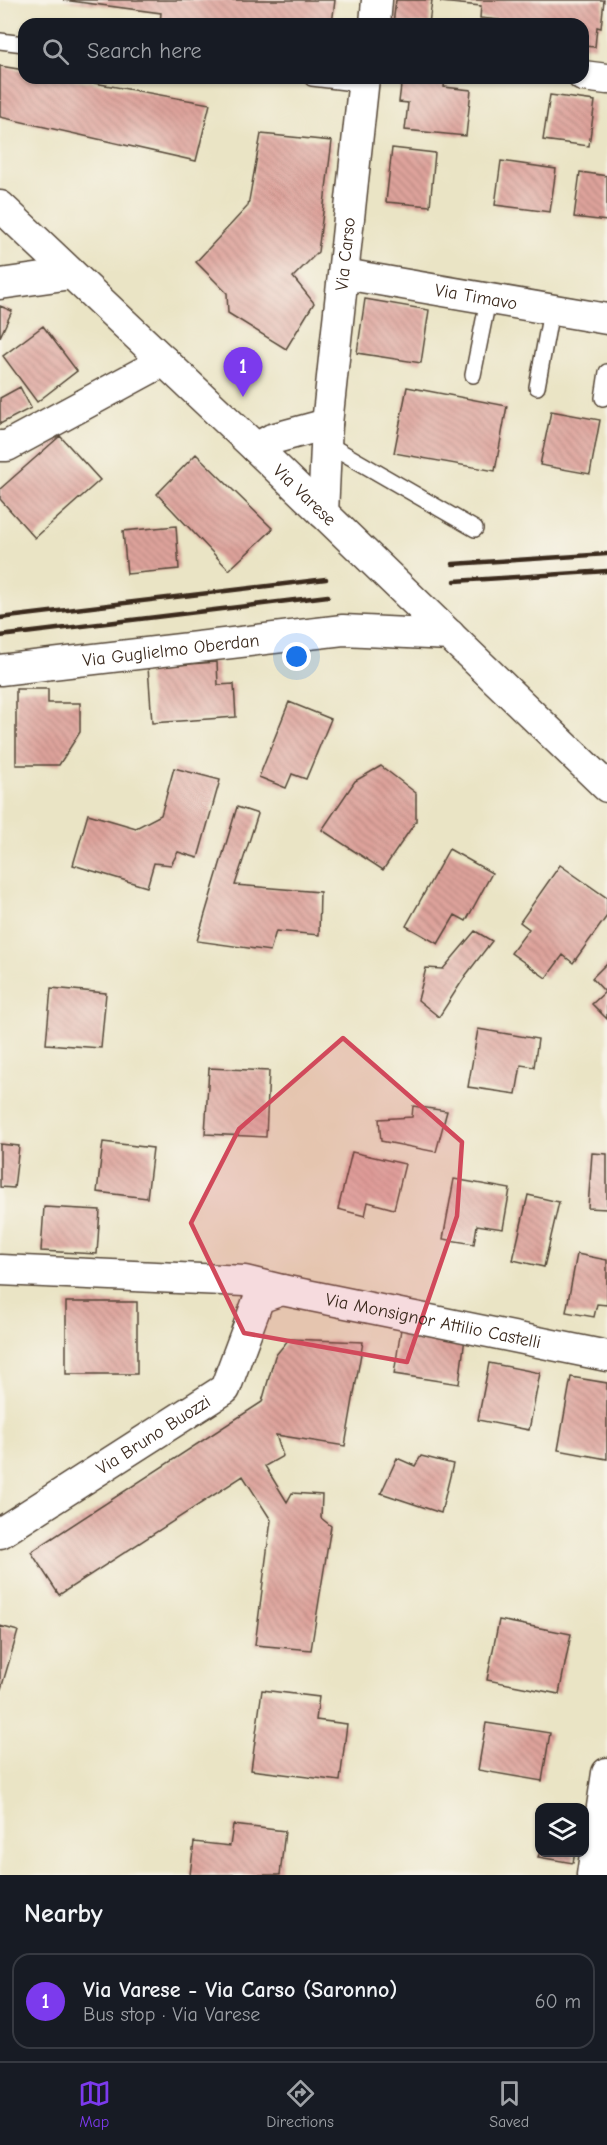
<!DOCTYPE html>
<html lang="en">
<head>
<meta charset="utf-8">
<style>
  body { margin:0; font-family:"Comic Neue",sans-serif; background:#242831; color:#f1f3f6 }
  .controls { position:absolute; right:18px; bottom:18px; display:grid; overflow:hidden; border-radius:12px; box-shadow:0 2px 4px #0004 }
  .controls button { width:54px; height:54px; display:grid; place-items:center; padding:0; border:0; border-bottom:2px solid #363941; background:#171b24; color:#f1f3f6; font:30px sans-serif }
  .you { position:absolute; left:297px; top:657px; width:21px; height:21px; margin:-15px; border:4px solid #fff; border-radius:50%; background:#1a73e8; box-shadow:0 0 0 9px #1a73e833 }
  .badge { display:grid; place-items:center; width:39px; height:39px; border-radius:50%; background:#7c3aed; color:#fff; font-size:20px; font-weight:700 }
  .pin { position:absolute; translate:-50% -50px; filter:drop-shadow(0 2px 3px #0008) }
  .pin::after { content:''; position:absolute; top:32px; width:21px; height:18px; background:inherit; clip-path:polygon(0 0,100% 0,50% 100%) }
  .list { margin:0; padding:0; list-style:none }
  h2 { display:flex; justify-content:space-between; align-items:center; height:78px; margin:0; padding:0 24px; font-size:26px }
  h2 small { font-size:20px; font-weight:400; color:#9ea1a6 }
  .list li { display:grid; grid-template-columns:39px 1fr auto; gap:18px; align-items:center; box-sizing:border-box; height:96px; margin:0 12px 12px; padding:0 12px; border:2px solid #363941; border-radius:18px }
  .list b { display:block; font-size:22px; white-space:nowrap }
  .list p { margin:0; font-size:20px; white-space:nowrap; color:#9ea1a6 }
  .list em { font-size:20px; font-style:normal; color:#9ea1a6 }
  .icon { flex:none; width:33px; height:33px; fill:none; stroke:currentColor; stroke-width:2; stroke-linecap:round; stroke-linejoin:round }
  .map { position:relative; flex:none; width:607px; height:1875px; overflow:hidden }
  .search { position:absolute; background:#171b24; box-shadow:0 2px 4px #0004; left:18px; right:18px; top:18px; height:66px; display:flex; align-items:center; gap:15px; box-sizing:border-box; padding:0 21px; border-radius:18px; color:#9ea1a6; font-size:22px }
  .sheet { height:186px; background:#171b24 }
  nav { display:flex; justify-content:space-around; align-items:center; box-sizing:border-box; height:84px; border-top:2px solid #363941; background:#171b24; font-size:16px; color:#9ea1a6 }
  nav a { display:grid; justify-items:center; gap:3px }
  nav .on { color:#7c3aed }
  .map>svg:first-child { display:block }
</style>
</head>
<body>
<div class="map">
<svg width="607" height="1875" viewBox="0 0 607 1875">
  <defs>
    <pattern id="building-back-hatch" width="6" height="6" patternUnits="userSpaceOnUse" patternTransform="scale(1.5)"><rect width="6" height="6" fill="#dea39b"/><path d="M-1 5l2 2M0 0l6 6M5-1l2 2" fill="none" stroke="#b5857e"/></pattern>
  </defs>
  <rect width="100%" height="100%" fill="#f7f3e8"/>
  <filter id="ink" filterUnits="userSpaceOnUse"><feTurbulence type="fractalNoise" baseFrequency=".0167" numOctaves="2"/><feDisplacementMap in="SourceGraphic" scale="12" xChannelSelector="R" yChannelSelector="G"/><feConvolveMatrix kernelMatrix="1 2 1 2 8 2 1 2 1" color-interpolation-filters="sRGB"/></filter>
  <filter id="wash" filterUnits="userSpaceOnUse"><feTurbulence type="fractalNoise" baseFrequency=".008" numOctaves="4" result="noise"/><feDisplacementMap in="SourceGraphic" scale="24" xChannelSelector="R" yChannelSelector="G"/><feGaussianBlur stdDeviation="1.35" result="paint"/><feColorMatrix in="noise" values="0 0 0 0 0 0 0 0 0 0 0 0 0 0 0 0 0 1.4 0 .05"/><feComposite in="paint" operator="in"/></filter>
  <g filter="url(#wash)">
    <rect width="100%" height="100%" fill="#eae4c5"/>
    <g id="blocks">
      <path fill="url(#building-back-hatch)" d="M63,0H335L332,24H160L161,13Z
        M396,0H432L429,24H393Z
        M441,0H604L601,28L597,27L595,47L583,46V24L524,22L523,24H498L499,20L480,18L481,6L441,2Z
        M0,66L24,70V78H67L210,104L196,161L0,117Z
        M402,78H445L444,87L471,90L466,136L405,130L408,103L399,102Z
        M550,95L595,101L589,146L543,140Z
        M261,134L332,141L318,252L293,277L314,303L286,349L228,313L227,293L196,262L248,206Z
        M392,148L435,153L430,206L386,202Z
        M501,161L556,169L550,212L495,205Z
        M580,172L607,176V221L574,217Z
        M365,299L429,310L421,363L357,353Z
        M0,306L12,311L0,337Z
        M43,326L77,371L37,402L3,356Z
        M20,387L31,408L0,424V398Z
        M407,387L507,406L495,471L394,453Z
        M551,411L600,420L590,474L540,465Z
        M60,436L100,480L35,538L0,499V489Z
        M196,454L273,529L229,570L157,494Z
        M176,526L179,569L127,574L123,531Z
        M217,662L218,685L234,684L236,717L152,723L148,667Z
        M16,689H48V703H80V732L59,765H16Z
        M289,702L331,719L306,779L292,774L286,788L259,777Z
        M381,766L416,793V821L383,870L322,830L355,781Z
        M174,768L220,780L198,858L178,852L171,865L154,863L147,887L73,865L88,814L136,828L161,815Z
        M237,807L258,814L235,885L320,892L319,935L276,931L270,951L197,941Z
        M449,849L492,873L466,921L455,915L438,944L406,926Z
        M560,865L607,898V916L573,963L563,955L546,978L511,953L529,929L520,922Z
        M475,931L492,941L466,975L439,1017L418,1000L426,968L443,969Z
        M607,963V1019L592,1004L605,992L592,978Z
        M51,988L106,993L101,1048L46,1044Z
        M478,1029L538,1039L534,1067L521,1065L516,1094L468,1087Z
        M209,1068L269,1071L266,1137L205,1134Z
        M413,1106L447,1111L436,1152L381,1141L379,1119L412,1117Z
        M103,1142L153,1148L147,1198L97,1192Z
        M0,1144L19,1146L14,1188L0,1187Z
        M352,1152L405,1164L394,1209L368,1202L365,1216L338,1209Z
        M592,1153L607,1154V1209L588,1208Z
        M454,1179L510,1189L503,1229L477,1225L474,1244L443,1239Z
        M528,1195L559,1202L544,1267L513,1260Z
        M44,1207L100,1210L97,1254L41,1251Z
        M577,1254L607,1260V1305L597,1304L594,1317L566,1312Z
        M66,1302H137V1374H66Z
        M401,1329L465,1338L459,1384L394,1374Z
        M289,1339L363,1342L345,1446L276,1435L283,1456L265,1466L287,1502L292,1493L322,1495L321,1518L331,1526L311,1650L255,1645L271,1520L243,1476L59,1595L31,1552L262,1402L275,1356Z
        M489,1363L540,1373L529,1430L478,1420Z
        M571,1377L607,1383V1459L558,1450Z
        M421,1456L453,1464L441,1513L381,1493L397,1458L415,1466Z
        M499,1620L571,1634L559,1694L487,1680Z
        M0,1626L18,1631L1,1689H0Z
        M262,1690L319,1697L316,1720L347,1724L340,1781L251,1770Z
        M486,1723L550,1733L542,1781L478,1770Z
        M233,1825L285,1831L280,1875H190L194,1842L230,1846Z
        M540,1852H575L573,1863L538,1857Z"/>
    </g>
  </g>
  <g filter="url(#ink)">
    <use href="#blocks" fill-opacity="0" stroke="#554637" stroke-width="1.5"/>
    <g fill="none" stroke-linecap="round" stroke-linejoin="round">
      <g stroke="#554637" stroke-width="18">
        <path id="lane" d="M0,41L24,44
          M312,78L363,84
          M473,375L488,300
          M537,387L551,311
          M603,398L607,372
          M326,443L475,529"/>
      </g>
      <g stroke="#554637" stroke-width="33">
        <g id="street">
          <path d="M375,24L377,0"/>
          <path d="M583,76L607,79"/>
          <path id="s1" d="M0,206L256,448L607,787"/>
          <path id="s2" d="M344,274L607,319"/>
          <path d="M0,284L71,274"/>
          <path d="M0,446H7L164,361"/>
          <path d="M256,448L272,439L327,424"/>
          <path id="s3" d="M323,513L327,424L364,78"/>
          <path id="s4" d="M0,670L343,630L450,635"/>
          <path d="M0,1270L245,1281L282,1290"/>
          <path id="s5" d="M0,1533L225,1389L259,1298L282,1290L607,1356"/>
          <path d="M592,1875L607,1773"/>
        </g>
      </g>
      <use href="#lane" stroke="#fff" stroke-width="15"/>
      <use href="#street" stroke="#fff" stroke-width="30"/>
      <path stroke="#3b2a1e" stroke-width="4.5" d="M453,564L607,554
        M455,581L607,571
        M0,618L326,579
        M0,636L328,596"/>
    </g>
  </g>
  <path fill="#d1495b" fill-opacity="0.2" stroke="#d1495b" stroke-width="4.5" stroke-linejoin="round" d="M343,1038L462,1142L457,1216L407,1362L244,1333L191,1223L239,1129Z"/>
  <g text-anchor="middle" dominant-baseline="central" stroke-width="5" stroke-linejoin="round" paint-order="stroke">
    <g font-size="18" fill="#3b2a1e" stroke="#f7f3e8">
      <text stroke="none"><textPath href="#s3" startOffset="260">Via Carso</textPath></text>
      <text stroke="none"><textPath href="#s2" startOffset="134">Via Timavo</textPath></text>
      <text stroke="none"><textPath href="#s1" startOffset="420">Via Varese</textPath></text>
      <text stroke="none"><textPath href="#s4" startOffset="172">Via Guglielmo Oberdan</textPath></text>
      <text stroke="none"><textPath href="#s5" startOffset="543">Via Monsignor Attilio Castelli</textPath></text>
      <text stroke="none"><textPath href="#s5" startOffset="182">Via Bruno Buozzi</textPath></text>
    </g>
  </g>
</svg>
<div class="controls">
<button><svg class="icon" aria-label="layers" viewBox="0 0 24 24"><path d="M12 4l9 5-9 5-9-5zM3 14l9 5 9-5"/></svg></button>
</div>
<div class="you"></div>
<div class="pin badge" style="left:243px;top:397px">1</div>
<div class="search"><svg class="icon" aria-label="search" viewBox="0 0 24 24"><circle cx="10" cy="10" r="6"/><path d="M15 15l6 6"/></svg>Search here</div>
</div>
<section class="sheet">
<h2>Nearby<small></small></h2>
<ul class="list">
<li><span class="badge">1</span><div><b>Via Varese - Via Carso (Saronno)</b><p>Bus stop · Via Varese</p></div><em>60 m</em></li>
</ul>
</section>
<nav>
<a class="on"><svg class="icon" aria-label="map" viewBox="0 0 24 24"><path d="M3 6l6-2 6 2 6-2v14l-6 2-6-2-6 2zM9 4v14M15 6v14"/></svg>Map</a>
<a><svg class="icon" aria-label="directions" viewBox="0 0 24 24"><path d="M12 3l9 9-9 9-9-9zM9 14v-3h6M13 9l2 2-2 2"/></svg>Directions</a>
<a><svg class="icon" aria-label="saved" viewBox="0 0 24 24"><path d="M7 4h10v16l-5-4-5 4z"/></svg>Saved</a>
</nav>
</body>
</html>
